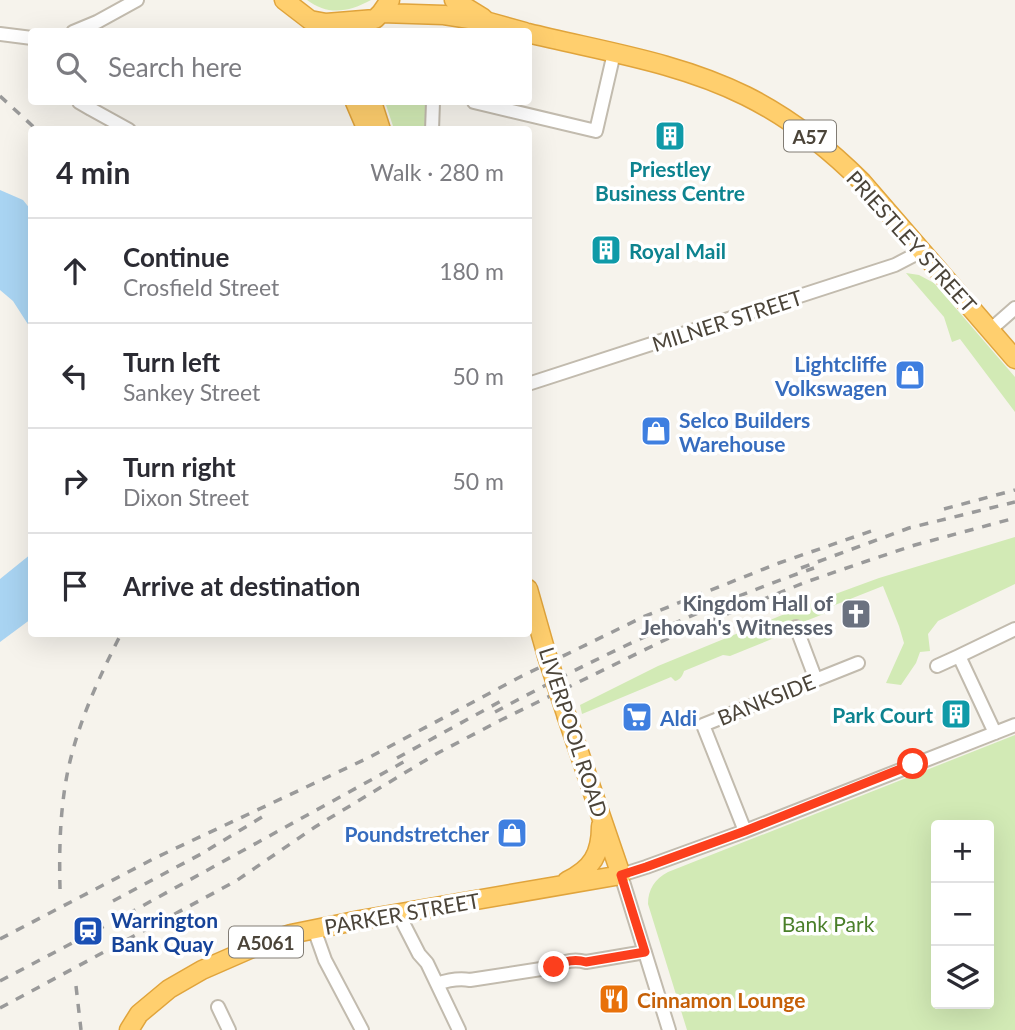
<!DOCTYPE html>
<html lang="en">
<head>
<meta charset="utf-8">
<style>
  body { margin:0; font-family:Lato,sans-serif; background:#f7f7f7; color:#2b2b33 }
  .controls { position:absolute; right:21px; bottom:21px; display:grid; overflow:hidden; border-radius:7px; box-shadow:0 7px 28px #0002 }
  .controls button { width:63px; height:63px; display:grid; place-items:center; padding:0; border:0; border-bottom:2px solid #e1e1e2; background:#fff; color:#2b2b33; font:35px sans-serif }
  .stop { position:absolute; width:21px; height:21px; margin:-16px; border:5px solid #fc3f1d; border-radius:50%; background:#fff }
  .stop.end { background:#fc3f1d; border-color:#fff; box-shadow:0 2px 7px #0008 }
  .list { margin:0; padding:0; list-style:none }
  h2 { display:flex; justify-content:space-between; align-items:center; height:91px; margin:0; padding:0 28px; font-size:30px }
  h2 small { font-size:23px; font-weight:400; color:#7c7c81 }
  .list li { display:grid; grid-template-columns:46px 1fr auto; gap:21px; align-items:center; box-sizing:border-box; height:105px; padding:0 28px; border-top:2px solid #e1e1e2 }
  .list b { display:block; font-size:26px; white-space:nowrap }
  .list p { margin:0; font-size:23px; white-space:nowrap; color:#7c7c81 }
  .list em { font-size:23px; font-style:normal; color:#7c7c81 }
  .icon { flex:none; width:38px; height:38px; fill:none; stroke:currentColor; stroke-width:2; stroke-linecap:round; stroke-linejoin:round }
  .map { position:relative; flex:none; width:1015px; height:1030px; overflow:hidden }
  .search { position:absolute; background:#fff; box-shadow:0 7px 28px #0002; left:28px; top:28px; width:504px; height:77px; display:flex; align-items:center; gap:18px; box-sizing:border-box; padding:0 24px; border-radius:7px; color:#7c7c81; font-size:26px }
  .panel { position:absolute; background:#fff; box-shadow:0 7px 28px #0002; left:28px; top:126px; width:504px; height:511px; border-radius:7px }
  .map>svg:first-child { display:block }
</style>
</head>
<body>
<div class="map">
<svg width="1015" height="1030" viewBox="0 0 1015 1030">
  <rect width="100%" height="100%" fill="#f6f3ec"/>
  <path fill="#d2eab5" fill-rule="evenodd" d="M307,0H371C349,12 328,16 307,0Z
    M385,102H428L426,129H394Z
    M906,273L919,275L934,283L1015,377V412L960,339L952,342L944,317Z
    M1015,537V584L938,621L928,634L930,651L920,652L916,663L901,685L886,683L904,643L899,626L883,586L830,607L831,611L783,630L784,634L730,656L723,655L684,671C683,675 680,680 675,681L671,677L582,714L580,705L658,666L819,600L879,578Z
    M1015,735V1030H687L648,904C648,889 655,879 668,872ZM936,825H989V1004H936Z"/>
  <path fill="#a9d4f2" d="M0,190L23,200L31,210V329L13,301L0,290Z
    M31,554V619L0,642V579Z"/>
  <g fill="none" stroke-linecap="round" stroke-linejoin="round">
    <g stroke="#c2bbae" stroke-width="16">
      <path id="minor" d="M73,32L97,22L137,0
        M0,34L32,38
        M79,102L91,109L129,130
        M474,102L596,131L614,53
        M432,130L433,102
        M990,330L1015,308
        M528,384L895,265L922,251
        M796,627L816,680
        M937,666L959,656
        M995,733L959,656L1015,629
        M745,831L703,725L858,663
        M398,913L419,954L427,963L459,1030
        M314,929L325,960L362,1030
        M437,984C448,980 458,978 470,980L554,967C564,961 575,959 586,962L645,952
        M218,1007L229,1030
        M669,1030L621,875L646,867L745,831L1015,725"/>
    </g>
    <g stroke="#e0a43c" stroke-width="21">
      <path id="highway" d="M284,0L310,20L326,23L375,19L381,13L390,0
        M454,0L483,18
        M381,13L444,15L489,22L525,32
        M528,33C601,51 678,62 746,96C790,118 828,148 862,182L1015,359
        M355,102L367,130
        M372,102L381,130
        M528,589L547,656
        M567,881C592,869 601,854 601,826
        M129,1030L139,1014L169,989L202,970L266,942L291,934L360,920L621,875L567,717"/>
    </g>
    <use href="#minor" stroke="#fff" stroke-width="12"/>
    <use href="#highway" stroke="#ffcf6e" stroke-width="18"/>
    <path stroke="#9a9a9a" stroke-width="3.5" stroke-dasharray="9 9" stroke-linecap="butt" d="M0,96L37,130
      M944,509L1015,490
      M801,568L909,528L1015,502
      M495,712C597,657 704,606 814,568
      M397,758L501,701
      M60,889C59,849 60,809 68,770C78,723 99,677 121,634
      M113,901L201,854L262,817
      M0,939L155,858L368,758L520,677L643,617L779,563L877,529
      M0,981L135,910L409,759
      M76,986L81,1030
      M0,1008L236,881L315,827L436,754L501,720L675,635L806,582L861,563L915,545L1015,518"/>
    <g stroke="#e0a43c" stroke-width="21" stroke-linecap="butt">
      <path id="highway-bridge" d="M547,656L567,717"/>
    </g>
    <use href="#highway-bridge" stroke="#ffcf6e" stroke-width="18"/>
  </g>
  <g fill="none" stroke-linecap="round" stroke-linejoin="round">
    <path stroke="#fc3f1d" stroke-width="9" d="M554,967C564,961 575,959 586,962L645,952L621,875L646,867L745,831L913,764"/>
  </g>
  <defs>
    <g id="building-square" transform="scale(1.575)"><rect x="-9" y="-9" width="18" height="18" rx="4" fill="#0f9aa8" stroke="#fff"/><path d="M-4-6H4V6H1V3H-1V6H-4ZM-2.5-4.3h1.7v1.8h-1.7ZM.8-4.3h1.7v1.8H.8ZM-2.5-1h1.7V.8h-1.7ZM.8-1h1.7V.8H.8Z" fill="#fff"/></g>
    <g id="shop-square" transform="scale(1.575)"><rect x="-9" y="-9" width="18" height="18" rx="4" fill="#3f7fe0" stroke="#fff"/><path d="M-5-2.5h2.3a2.7 3.5 0 0 1 5.4 0H5L5.5 6h-11ZM-1.5-2.5h3a1.5 2.3 0 0 0-3 0Z" fill="#fff"/></g>
    <g id="church-square" transform="scale(1.575)"><rect x="-9" y="-9" width="18" height="18" rx="4" fill="#6b7280" stroke="#fff"/><path d="M-1.2-6h2.4v3.5h3.3v2.4h-3.3V6h-2.4V-.1h-3.3v-2.4h3.3Z" fill="#fff"/></g>
    <g id="supermarket-square" transform="scale(1.575)"><rect x="-9" y="-9" width="18" height="18" rx="4" fill="#3f7fe0" stroke="#fff"/><path d="M-6-5.5h2.5l.6 2H6L4.5 2H-2.5L-4.4-4H-6ZM-1.5 3.2a1.3 1.3 0 1 0 .1 0ZM3 3.2a1.3 1.3 0 1 0 .1 0Z" fill="#fff"/></g>
    <g id="station-square" transform="scale(1.575)"><rect x="-9" y="-9" width="18" height="18" rx="4" fill="#1a4fb4" stroke="#fff"/><path d="M-3-6H3Q5-6 5-4V2Q5 4 3 4L4.5 6H3L1.5 4h-3L-3 6H-4.5L-3 4Q-5 4-5 2V-4Q-5-6-3-6ZM-3.5-4v3h7v-3ZM-3.5 1v1.5H-2V1ZM2 1v1.5H3.5V1Z" fill="#fff"/></g>
    <g id="restaurant-square" transform="scale(1.575)"><rect x="-9" y="-9" width="18" height="18" rx="4" fill="#e8710a" stroke="#fff"/><path d="M-5-6h1v4h1v-4h1v4h1v-4h1v5L-1.5 .5V6h-2V.5L-5-1ZM5-6V6H3V1.5H1.5Q1.5-4 5-6Z" fill="#fff"/></g>
  </defs>
  <g fill-rule="evenodd">
    <use href="#building-square" x="670" y="136"/>
    <use href="#building-square" x="606" y="250"/>
    <use href="#shop-square" x="910" y="375"/>
    <use href="#shop-square" x="656" y="431"/>
    <use href="#church-square" x="856" y="614"/>
    <use href="#building-square" x="956" y="714"/>
    <use href="#supermarket-square" x="637" y="717"/>
    <use href="#shop-square" x="512" y="833"/>
    <use href="#station-square" x="88" y="931"/>
    <use href="#restaurant-square" x="614" y="999"/>
  </g>
  <g text-anchor="middle" dominant-baseline="central" stroke-width="7" stroke-linejoin="round" paint-order="stroke">
    <g fill="#fff" stroke="#817c74" stroke-width="2">
      <rect x="784" y="120.5" width="52" height="31" rx="5"/>
      <rect x="229" y="926.5" width="74" height="31" rx="5"/>
    </g>
    <g font-size="19" font-weight="bold" fill="#4b4439">
      <text x="810" y="136">A57</text>
      <text x="266" y="942">A5061</text>
    </g>
    <g font-size="21" font-weight="bold" fill="#0d838f" stroke="#fff">
      <text x="670" y="168">Priestley<tspan x="670" dy="24">Business Centre</tspan></text>
      <text x="629" y="250" text-anchor="start">Royal Mail</text>
      <text x="933" y="714" text-anchor="end">Park Court</text>
    </g>
    <g font-size="21" fill="#4b4439" stroke="#fff">
      <text transform="translate(912 241) rotate(48)">PRIESTLEY STREET</text>
      <text transform="translate(727 320) rotate(-18)">MILNER STREET</text>
      <text transform="translate(766 699) rotate(-22)">BANKSIDE</text>
      <text transform="translate(574 732) rotate(72)">LIVERPOOL ROAD</text>
      <text transform="translate(402 913) rotate(-10)">PARKER STREET</text>
    </g>
    <g font-size="21" font-weight="bold" fill="#366cbe" stroke="#fff" text-anchor="end">
      <text x="887" y="363">Lightcliffe<tspan x="887" dy="24">Volkswagen</tspan></text>
      <text x="679" y="419" text-anchor="start">Selco Builders<tspan x="679" dy="24">Warehouse</tspan></text>
      <text x="660" y="717" text-anchor="start">Aldi</text>
      <text x="489" y="833">Poundstretcher</text>
    </g>
    <g font-size="21" font-weight="bold" fill="#5b616d" stroke="#fff" text-anchor="end">
      <text x="833" y="602">Kingdom Hall of<tspan x="833" dy="24">Jehovah's Witnesses</tspan></text>
    </g>
    <g font-size="21" font-weight="bold" fill="#164399" stroke="#fff" text-anchor="start">
      <text x="111" y="919">Warrington<tspan x="111" dy="24">Bank Quay</tspan></text>
    </g>
    <g font-size="21" fill="#4a7f2a" stroke="#fff">
      <text x="828" y="923">Bank Park</text>
    </g>
    <g font-size="21" font-weight="bold" fill="#c56008" stroke="#fff" text-anchor="start">
      <text x="637" y="999">Cinnamon Lounge</text>
    </g>
  </g>
</svg>
<div class="controls">
<button>+</button>
<button>−</button>
<button><svg class="icon" aria-label="layers" viewBox="0 0 24 24"><path d="M12 4l9 5-9 5-9-5zM3 14l9 5 9-5"/></svg></button>
</div>
<div class="stop" style="left:913px;top:764px"></div>
<div class="stop end" style="left:554px;top:967px"></div>
<div class="search"><svg class="icon" aria-label="search" viewBox="0 0 24 24"><circle cx="10" cy="10" r="6"/><path d="M15 15l6 6"/></svg>Search here</div>
<section class="panel">
<h2>4 min<small>Walk · 280 m</small></h2>
<ul class="list">
<li><svg class="icon" aria-label="ahead" viewBox="0 0 24 24"><path d="M12 20V5M6 11l6-6 6 6"/></svg><div><b>Continue</b><p>Crosfield Street</p></div><em>180 m</em></li>
<li><svg class="icon" aria-label="left" viewBox="0 0 24 24"><path d="M17 20v-9H6M10 6l-5 5 5 5"/></svg><div><b>Turn left</b><p>Sankey Street</p></div><em>50 m</em></li>
<li><svg class="icon" aria-label="right" viewBox="0 0 24 24"><path d="M7 20v-9h11M14 6l5 5-5 5"/></svg><div><b>Turn right</b><p>Dixon Street</p></div><em>50 m</em></li>
<li><svg class="icon" aria-label="arrive" viewBox="0 0 24 24"><path d="M6 21V4h12l-3 4 3 4H6"/></svg><div><b>Arrive at destination</b></div></li>
</ul>
</section>
</div>
</body>
</html>
